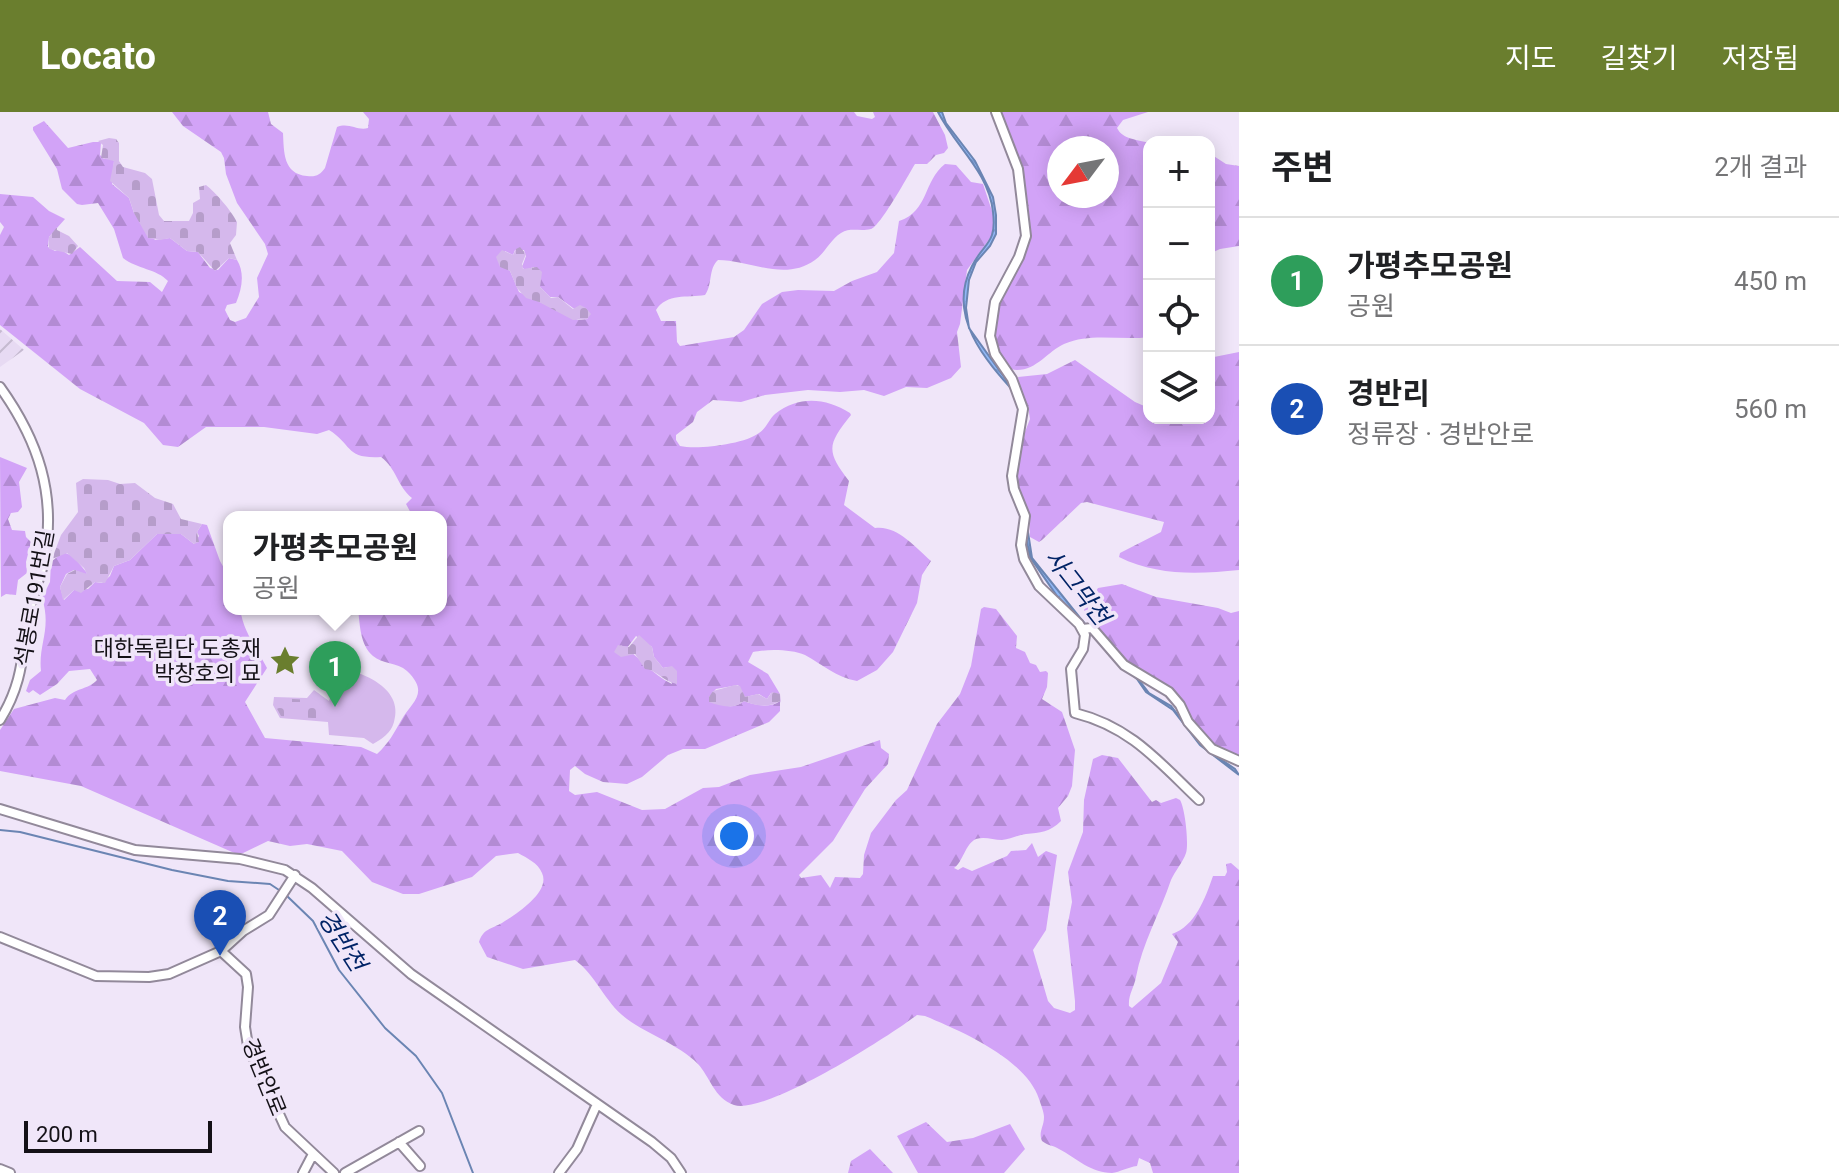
<!DOCTYPE html>
<html lang="ko">
<head>
<meta charset="utf-8">
<style>
  body { margin:0; font-family:Roboto,"Noto Sans KR",sans-serif; background:#f2f2f2; color:#202124 }
  .controls { position:absolute; right:24px; top:24px; display:grid; overflow:hidden; border-radius:16px; box-shadow:0 4px 20px #0003 }
  .controls button { width:72px; height:72px; display:grid; place-items:center; padding:0; border:0; border-bottom:2px solid #e0e0e0; background:#fff; color:#202124; font:40px sans-serif }
  .compass { position:absolute; left:1047px; top:24px; width:72px; height:72px; border-radius:50%; background:#fff; box-shadow:0 4px 20px #0003; rotate:238deg }
  .scale { position:absolute; left:24px; bottom:20px; width:188px; box-sizing:border-box; padding-left:8px; border:4px solid #141117; border-top:0; font-size:22px; line-height:28px; white-space:nowrap; color:#141117; -webkit-text-stroke:6px #f0e6f9; paint-order:stroke }
  .you { position:absolute; left:734px; top:724px; width:28px; height:28px; margin:-20px; border:6px solid #fff; border-radius:50%; background:#1a73e8; box-shadow:0 0 0 12px #1a73e833 }
  .badge { display:grid; place-items:center; width:52px; height:52px; border-radius:50%; background:#6a7e2e; color:#fff; font-size:26px; font-weight:700 }
  .pin { position:absolute; translate:-50% -66px; filter:drop-shadow(0 2px 4px #0008) }
  .pin::after { content:''; position:absolute; top:42px; width:28px; height:24px; background:inherit; clip-path:polygon(0 0,100% 0,50% 100%) }
  .popup { position:absolute; left:223px; top:399px; width:224px; height:104px; box-sizing:border-box; display:grid; place-content:center; border-radius:16px; background:#fff; filter:drop-shadow(0 2px 6px #0005); font-size:26px; white-space:nowrap; color:#757577 }
  .popup b { font-size:30px; color:#202124 }
  .popup::after { content:''; position:absolute; left:50%; top:100%; margin-left:-16px; border:16px solid transparent; border-top-color:#fff }
  .list { margin:0; padding:0; list-style:none }
  h2 { display:flex; justify-content:space-between; align-items:center; height:104px; margin:0; padding:0 32px; font-size:34px }
  h2 small { font-size:26px; font-weight:400; color:#757577 }
  .list li { display:grid; grid-template-columns:52px 1fr auto; gap:24px; align-items:center; box-sizing:border-box; height:128px; padding:0 32px; border-top:2px solid #e0e0e0 }
  .list b { display:block; font-size:30px; white-space:nowrap }
  .list p { margin:0; font-size:26px; white-space:nowrap; color:#757577 }
  .list em { font-size:26px; font-style:normal; color:#757577 }
  .icon { flex:none; width:44px; height:44px; fill:none; stroke:currentColor; stroke-width:2; stroke-linecap:round; stroke-linejoin:round }
  .map { position:relative; flex:none; width:1239px; height:1061px; overflow:hidden }
  header { display:flex; align-items:center; gap:48px; box-sizing:border-box; height:112px; padding:0 40px; background:#6a7e2e; color:#fff }
  header strong { font-size:38px }
  nav { display:flex; gap:44px; margin-inline-start:auto; font-size:28px }
  main { display:flex }
  aside { flex:1; background:#fff }
  .map>svg:first-child { display:block }
</style>
</head>
<body>
<header>
<strong>Locato</strong>
<nav><a>지도</a><a>길찾기</a><a>저장됨</a></nav>
</header>
<main>
<div class="map">
<svg width="1239" height="1061" viewBox="0 0 1239 1061">
  <defs>
    <pattern id="industrial-furrows" width="10" height="10" patternUnits="userSpaceOnUse" patternTransform="scale(2)"><rect width="10" height="10" fill="#e7daf3"/><path d="M-1 1l2-2M0 10L10 0M9 11l2-2" fill="none" stroke="#c5bad0"/></pattern>
    <pattern id="forest-firs" width="22" height="20" patternUnits="userSpaceOnUse" patternTransform="scale(2)"><rect width="22" height="20" fill="#d2a3f7"/><path d="M5 1l3.5 6h-7zM16 11l3.5 6h-7z" fill="#b38bd3"/></pattern>
    <pattern id="cemetery-stones" width="16" height="16" patternUnits="userSpaceOnUse" patternTransform="scale(2)"><rect width="16" height="16" fill="#d5b8ec"/><path d="M2 7V4a2 2 0 0 1 4 0v3zM10 15v-3a2 2 0 0 1 4 0v3z" fill="#b69dca"/></pattern>
    <pattern id="water-ripples" width="26" height="14" patternUnits="userSpaceOnUse" patternTransform="scale(2)"><rect width="26" height="14" fill="#90b7f6"/><path d="M2 4q2-2 4 0t4 0M15 11q2-2 4 0t4 0" fill="none" stroke="#7b9cd2"/></pattern>
  </defs>
  <rect width="100%" height="100%" fill="#f0e6f9"/>
  <path fill="url(#industrial-furrows)" d="M0,217L24,238L0,255Z"/>
  <path fill="#d5b8ec" d="M333,555C359,558 405,575 394,610C391,621 382,627 373,632L364,626L329,623L328,610L280,606L273,593L274,585L307,586L314,578L329,589L334,574L339,569L327,558Z"/>
  <path fill="url(#forest-firs)" fill-rule="evenodd" d="M172,0H268L271,12L283,21C284,40 283,62 307,64C316,65 320,63 325,56L337,15C349,10 357,19 368,16L369,7L363,0H854L857,4L872,7L875,5L873,0H933L945,23L948,36L944,41L936,43L927,52H915C909,62 880,115 871,117C860,120 851,115 841,121C830,128 825,141 815,148C785,170 749,148 718,148C708,157 713,172 705,183C687,186 667,181 656,198L661,209H676L677,230L680,234L734,225L744,218L762,192L782,180L798,178L834,179L852,169L877,160L894,141L899,109C929,99 923,69 945,52L956,53L971,70L983,72L993,102V122L967,158L960,212L957,220L961,255L951,266L927,276L906,275L884,284L864,278L840,280L808,278L765,283L741,290L713,288L697,300L693,310L676,323V328L680,334C698,338 745,332 759,321C766,317 769,307 775,302C799,283 826,286 850,301L851,303C827,333 826,339 849,369L844,393L875,416C897,413 915,435 931,449L922,463L917,491L893,540L877,558L857,569C836,565 823,553 805,543C791,537 767,537 753,540L748,550L768,562L780,582L771,581L767,587L759,582L745,585L738,573L716,577L709,585C721,593 731,599 744,589C755,593 769,597 780,589V599L769,610L705,637H683L668,643L642,665L627,672L603,670L585,662L575,654L570,658L569,679L575,683L597,680L642,698L665,697L703,676L719,675L750,663L801,655L880,628L881,636L889,642L888,652L865,677L833,729L799,763L801,766L821,763L830,776L835,765L860,766L863,762L864,743L871,721L896,688L907,678L937,612L960,582L971,554L981,497L984,495L996,497L1017,524L1016,536L1025,540L1030,551L1036,553L1040,560L1046,559L1048,561L1047,575L1042,587L1062,600L1075,638L1072,674L1068,684L1058,696L1061,709C1050,720 1040,721 1026,722C1018,723 1011,727 1002,728C993,728 985,724 976,727C965,732 963,750 954,756L958,758L963,755L972,759L1007,744L1011,739L1026,738L1032,731L1038,745L1046,739L1057,743L1046,818L1033,838L1048,889L1054,896L1070,901L1075,898V889L1067,816L1072,790L1068,760L1083,720L1084,688L1093,647L1102,643L1118,646L1152,690L1156,688L1161,691L1176,686L1180,688C1185,696 1189,732 1186,741C1183,750 1175,759 1171,768C1160,801 1142,832 1136,865C1134,876 1128,883 1129,894L1132,896L1161,871L1178,830L1172,822C1195,814 1205,787 1213,764H1225L1227,760L1226,752L1231,751L1239,758V1061H1153L1150,1051L1139,1046L1137,1054C1128,1055 1120,1060 1112,1061C1091,1061 1076,1046 1059,1037C1053,1033 1048,1034 1042,1029C1038,1020 1044,1015 1044,1005C1044,1000 1041,993 1039,987C1026,947 961,919 925,904L917,903C888,925 766,1003 734,993C714,986 710,965 698,952C678,932 649,923 627,907C605,891 596,863 575,848L523,857L487,845L479,830C483,817 491,817 502,811C516,802 551,780 542,761C538,751 527,746 518,741L496,744L472,765L419,782H403L372,770L342,739L307,732L290,734L268,729L239,743L81,674L0,659V618L14,597L55,586L65,588C73,576 88,578 97,568L90,557L69,559L57,572L40,583L33,578L29,581L26,579L30,568L41,559C38,532 52,517 42,486L50,470L51,450L63,440L73,444L87,461L86,463L74,458L66,462L60,475L64,488L74,478L88,477L95,470L102,471L110,464L114,454L130,448L157,422H181L194,432L199,424L197,420L202,412L207,413L220,449L229,465V497H240C244,521 256,535 267,556L245,590L265,626L361,635L377,642C389,631 394,621 402,607C412,590 430,581 407,559C397,550 382,552 373,544C360,533 360,513 358,497H441V405H413L406,392L412,386C397,374 397,357 381,345C345,347 353,333 329,318L317,322L264,315H206L178,335L163,333L144,311L80,277L0,213V123L4,115L0,110V82L33,85L49,99L65,107L49,125L48,135L55,139L60,137L69,143L80,135L117,169L150,170L162,180L168,169C157,157 137,157 123,146L114,117L98,91L82,93L77,92L62,77L57,57L33,18V15L44,9L68,36L93,30H101L100,43L104,47L111,46L114,49L112,72L129,86L134,101L155,128L170,126L187,139L198,140L210,156L218,158L229,146L237,148C245,161 242,177 236,191L227,193L225,198L230,208L235,210L246,206L259,185L257,166L268,142L265,132L237,91L226,62L224,46L221,40L183,14ZM515,138H524L526,144L522,155L525,158L534,155L540,175L550,185H558L588,207L578,208L519,180L510,159L506,156L505,139L513,143ZM636,524L652,535L654,545L663,556L668,555L672,572C651,562 640,544 620,533L627,536Z
    M999,0H1148L1123,8L1117,16C1123,28 1137,27 1149,31V225C1120,229 1092,220 1064,232C1048,239 1037,258 1017,258C1009,258 1002,250 999,243C989,218 993,196 1006,173C1015,159 1027,148 1028,130C1033,88 1018,37 999,0ZM1059,36H1107V84H1059Z
    M1209,41L1226,52L1239,54V134L1220,137L1209,142Z
    M1239,240V458C1198,462 1157,464 1119,445L1120,441L1161,420L1164,410L1087,390L1081,391L1042,428L1039,430L1030,425L1029,400L1016,369L1023,325L1030,307L1028,294L1019,274L1018,265L1047,262L1075,248L1135,290L1149,296V306H1209V246Z
    M0,345L27,356L19,370L22,395L18,400L11,401L8,407L12,418L25,419L26,425L31,430L26,450L27,461L18,468L16,483L6,482L1,485Z
    M1122,472L1156,485L1218,496L1231,501L1239,499V646L1215,634L1196,617L1181,593L1132,555L1088,508L1084,498L1098,476Z
    M926,1010L947,1030L973,1026L1010,1012L1025,1037L1004,1061H918L897,1024Z
    M870,1037L893,1061H848L851,1049Z"/>
  <path fill="url(#cemetery-stones)" d="M109,26L116,27L119,31V49L123,55L145,61L152,67L159,103L164,109H189L193,101V91L200,87L199,75L206,73C215,80 231,98 237,110L236,123L230,131L237,148L229,146L215,159L198,140L187,139L170,126L160,128L148,126L134,101L129,86L110,69L114,49L101,46L103,33L98,29Z
    M57,115V118L69,124L78,134L72,142L49,137V125Z
    M520,135L526,142L522,152L523,157L537,155L542,160L540,175L551,186L558,185L573,197L580,193L586,196L591,202L587,207L573,208L539,190L526,186L517,176L510,159L500,155L496,145L502,138L513,143L516,137Z
    M83,367L108,368L120,372L135,371L155,386L173,392L181,407L202,412L197,420L199,430L194,432L181,422H157L130,448L114,454L105,471L95,470L81,481L74,478L63,488L60,475L67,462L75,458L87,462L84,456L67,441L52,447L61,423L78,400L76,371Z
    M639,523L652,535L654,545L663,556L672,554L677,559V572C664,570 657,558 645,557L635,542L621,545L614,540L618,533L629,535Z
    M735,573L740,574L745,585L758,582L767,587L772,580L780,582L781,591L780,589C769,596 755,594 744,589C734,598 720,594 709,590V585L713,579Z
    M276,586L311,588L328,607L281,604L275,593Z"/>
  <path fill="url(#water-ripples)" stroke="#6b85b3" stroke-width="2" d="M938,0H942L946,11L975,49L993,85L996,103V122L990,134L976,150L969,168L966,196L969,216L1017,283C985,248 946,204 972,154C984,130 997,132 993,100C989,60 955,34 938,0Z
    M1027,414L1032,446L1101,532L1138,567L1149,581L1171,594L1203,635L1235,657L1239,663L1200,633L1173,598L1146,580L1137,567L1110,544L1082,508L1057,484L1030,445L1026,425Z"/>
  <g fill="none" stroke-linecap="round" stroke-linejoin="round">
    <path stroke="#6b85b3" stroke-width="2" d="M0,718L20,720L172,758L228,769L270,772L282,780
      M287,784L313,809L339,858L385,916L416,944L442,981L473,1061"/>
    <g stroke="#92899a" stroke-width="12">
      <path id="minor" d="M996,0L1018,57L1026,124L1019,145L995,190L990,224L995,242L1012,267L1023,297L1012,364L1014,377L1025,404L1021,433L1024,447L1039,474L1079,512L1085,523L1083,537L1071,557L1075,601C1131,615 1159,650 1199,688
        M0,275C38,328 57,383 44,449C40,467 32,484 29,502C22,543 23,571 0,608
        M1082,517L1092,516L1124,553L1169,580L1180,593L1188,610L1212,637L1239,649
        M0,697L135,738L240,747L285,758L312,776L411,862L652,1030L671,1046L681,1061
        M0,825L96,864L149,865L169,862L221,839L243,819L269,803L295,763
        M221,839L246,862L248,875L245,915L248,934L285,1015L334,1061
        M399,1030L420,1054
        M0,1057L10,1061
        M303,1061L313,1042
        M345,1061L419,1019
        M559,1061L577,1037L597,992"/>
    </g>
    <use href="#minor" stroke="#fff" stroke-width="8"/>
  </g>
  <defs>
    <g id="sight-bare" transform="scale(2.4)"><path d="M0-6L1.8-2.2L6-1.7L2.9 1.2L3.7 5.4L0 3.3L-3.7 5.4L-2.9 1.2L-6-1.7L-1.8-2.2Z" fill="#6a7e2e" stroke="#f0e6f9" stroke-width="2.5" paint-order="stroke"/></g>
  </defs>
  <g fill-rule="evenodd">
    <use href="#sight-bare" x="285" y="549"/>
  </g>
  <g text-anchor="middle" dominant-baseline="central" stroke-width="7" stroke-linejoin="round" paint-order="stroke">
    <g font-size="22" fill="#141117" stroke="#f0e6f9">
      <text transform="translate(34 486) rotate(-80)">석봉로191번길</text>
      <text transform="translate(264 965) rotate(68)">경반안로</text>
    </g>
    <g font-size="22" fill="#141117" stroke="#f0e6f9" text-anchor="end">
      <text x="261" y="536">대한독립단 도총재<tspan x="261" dy="25">박창호의 묘</tspan></text>
    </g>
    <g font-size="24" font-style="italic" fill="#002366" stroke="#f0e6f9">
      <text transform="translate(1077 475) rotate(52)">사그막천</text>
      <text transform="translate(342 829) rotate(57)">경반천</text>
    </g>
  </g>
</svg>
<div class="controls">
<button>+</button>
<button>−</button>
<button><svg class="icon" aria-label="locate" viewBox="0 0 24 24"><circle cx="12" cy="12" r="6"/><path d="M12 2v4M12 18v4M2 12h4M18 12h4"/></svg></button>
<button><svg class="icon" aria-label="layers" viewBox="0 0 24 24"><path d="M12 4l9 5-9 5-9-5zM3 14l9 5 9-5"/></svg></button>
</div>
<svg class="compass" viewBox="-18 -18 36 36"><path d="M0-13l5 13h-10z" fill="#e53935"/><path d="M0 13l5-13h-10z" fill="#757577"/></svg>
<div class="scale">200 m</div>
<div class="you"></div>
<div class="pin badge" style="left:335px;top:595px;background:#2e9e5b">1</div>
<div class="popup"><b>가평추모공원</b>공원</div>
<div class="pin badge" style="left:220px;top:844px;background:#1a4fb4">2</div>
</div>
<aside>
<h2>주변<small>2개 결과</small></h2>
<ul class="list">
<li><span class="badge" style="background:#2e9e5b">1</span><div><b>가평추모공원</b><p>공원</p></div><em>450 m</em></li>
<li><span class="badge" style="background:#1a4fb4">2</span><div><b>경반리</b><p>정류장 · 경반안로</p></div><em>560 m</em></li>
</ul>
</aside>
</main>
</body>
</html>
